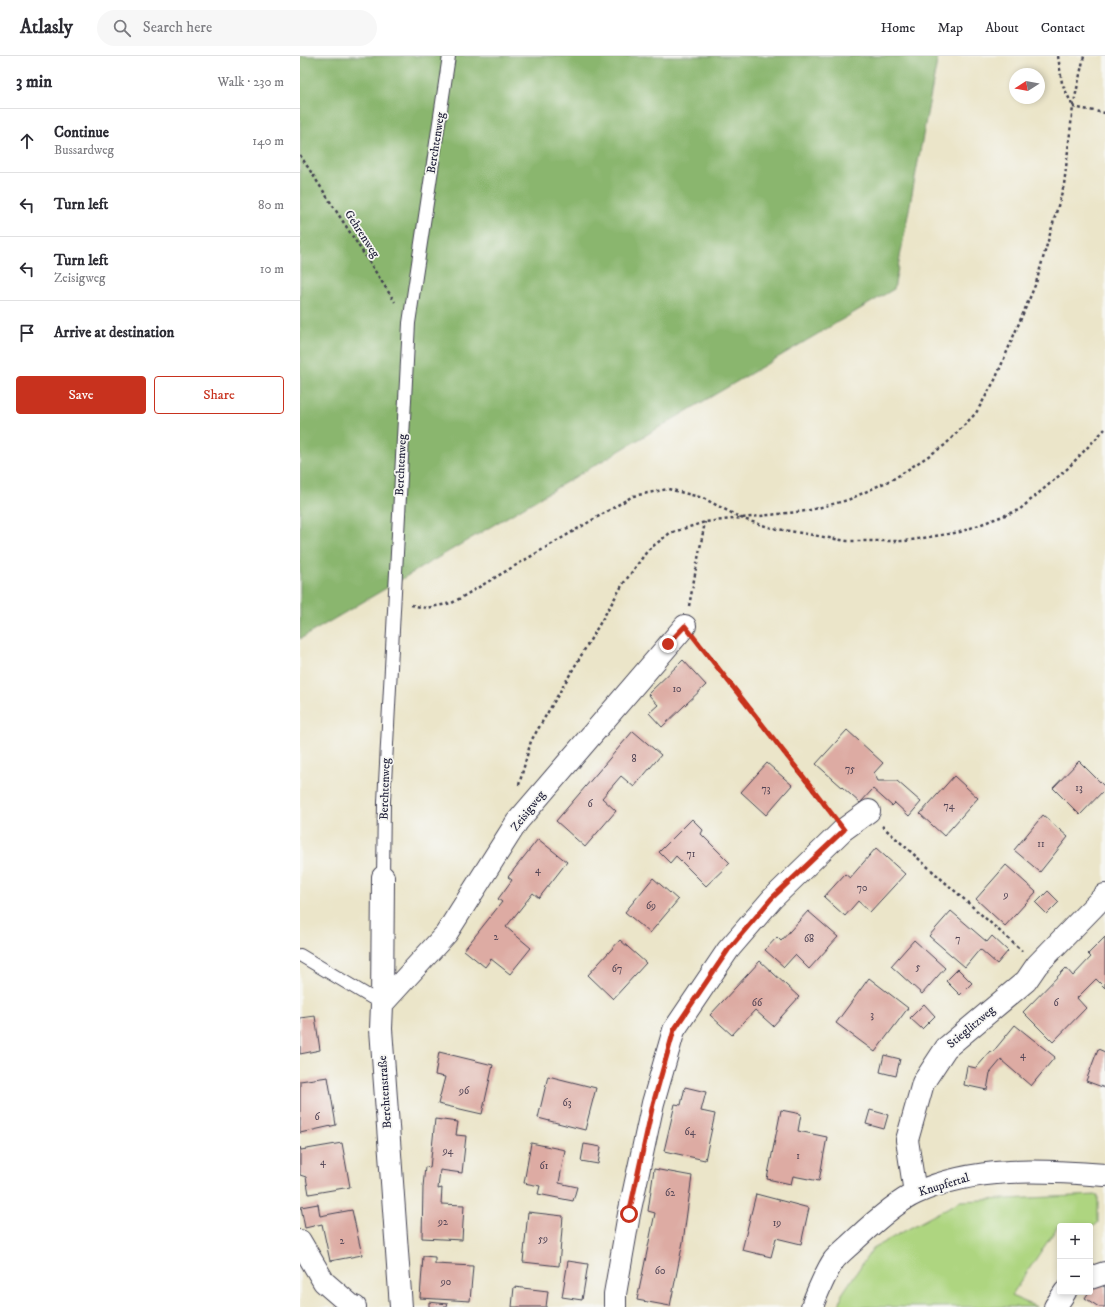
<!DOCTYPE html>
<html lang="en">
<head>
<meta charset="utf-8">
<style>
  body { margin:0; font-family:"IM FELL DW Pica",serif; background:#f7f7f7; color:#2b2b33 }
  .controls { position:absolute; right:12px; bottom:12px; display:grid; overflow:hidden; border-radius:4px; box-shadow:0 2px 6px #0003 }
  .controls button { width:36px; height:36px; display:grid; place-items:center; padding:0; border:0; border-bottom:1px solid #e1e1e2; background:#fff; color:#2b2b33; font:20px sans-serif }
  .compass { position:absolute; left:709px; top:12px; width:36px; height:36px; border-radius:50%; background:#fff; box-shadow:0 2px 6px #0003; rotate:259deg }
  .stop { position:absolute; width:12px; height:12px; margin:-9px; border:3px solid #c8321e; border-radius:50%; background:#fff }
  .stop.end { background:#c8321e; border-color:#fff; box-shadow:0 1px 4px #0008 }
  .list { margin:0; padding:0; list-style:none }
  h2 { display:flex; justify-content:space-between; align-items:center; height:52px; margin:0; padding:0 16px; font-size:17px }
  h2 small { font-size:13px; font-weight:400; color:#7c7c81 }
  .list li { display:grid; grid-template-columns:26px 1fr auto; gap:12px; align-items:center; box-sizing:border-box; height:64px; padding:0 16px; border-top:1px solid #e1e1e2 }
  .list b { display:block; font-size:15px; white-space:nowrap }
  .list p { margin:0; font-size:13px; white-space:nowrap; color:#7c7c81 }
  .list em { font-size:13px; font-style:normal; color:#7c7c81 }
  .actions { display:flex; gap:8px; padding:12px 16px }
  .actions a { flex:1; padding:9px 0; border:1px solid #c8321e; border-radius:4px; text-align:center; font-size:14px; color:#c8321e }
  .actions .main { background:#c8321e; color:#fff }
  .icon { flex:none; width:22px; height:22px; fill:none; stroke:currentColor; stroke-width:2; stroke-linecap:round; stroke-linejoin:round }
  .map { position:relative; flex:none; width:805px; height:1251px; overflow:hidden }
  header { display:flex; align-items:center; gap:24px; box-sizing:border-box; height:56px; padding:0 20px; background:#fff; border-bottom:1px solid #e1e1e2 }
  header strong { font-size:19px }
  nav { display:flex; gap:22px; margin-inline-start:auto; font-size:14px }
  .search { width:280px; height:36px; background:#f7f7f7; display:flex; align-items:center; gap:10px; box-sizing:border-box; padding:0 14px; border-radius:22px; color:#7c7c81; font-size:15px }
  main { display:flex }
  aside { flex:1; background:#fff }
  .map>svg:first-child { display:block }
</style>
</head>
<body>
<header>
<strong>Atlasly</strong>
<div class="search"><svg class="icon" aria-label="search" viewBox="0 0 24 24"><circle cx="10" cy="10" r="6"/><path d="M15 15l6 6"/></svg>Search here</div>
<nav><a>Home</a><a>Map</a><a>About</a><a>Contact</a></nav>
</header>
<main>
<aside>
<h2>3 min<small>Walk · 230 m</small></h2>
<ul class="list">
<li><svg class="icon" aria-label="ahead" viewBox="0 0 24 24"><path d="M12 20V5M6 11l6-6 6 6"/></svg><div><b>Continue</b><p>Bussardweg</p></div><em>140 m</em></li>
<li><svg class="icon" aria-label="left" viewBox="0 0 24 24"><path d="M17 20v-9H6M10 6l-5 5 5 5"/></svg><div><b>Turn left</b></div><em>80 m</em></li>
<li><svg class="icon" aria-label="left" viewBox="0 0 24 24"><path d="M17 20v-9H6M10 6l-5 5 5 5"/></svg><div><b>Turn left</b><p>Zeisigweg</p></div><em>10 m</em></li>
<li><svg class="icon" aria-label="arrive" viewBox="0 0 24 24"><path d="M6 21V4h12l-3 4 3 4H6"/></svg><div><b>Arrive at destination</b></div></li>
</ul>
<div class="actions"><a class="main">Save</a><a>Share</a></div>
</aside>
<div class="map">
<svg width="805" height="1251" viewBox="0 0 805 1251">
  <rect width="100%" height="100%" fill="#f6f6f2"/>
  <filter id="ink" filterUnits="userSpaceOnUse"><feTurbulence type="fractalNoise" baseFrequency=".025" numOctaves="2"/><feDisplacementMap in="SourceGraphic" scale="8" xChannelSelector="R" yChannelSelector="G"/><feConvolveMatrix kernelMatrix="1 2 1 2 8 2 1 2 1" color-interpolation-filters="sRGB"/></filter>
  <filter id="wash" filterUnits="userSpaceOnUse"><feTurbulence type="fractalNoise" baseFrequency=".012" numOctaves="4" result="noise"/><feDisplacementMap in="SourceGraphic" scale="16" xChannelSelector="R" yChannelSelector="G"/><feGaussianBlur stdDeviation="0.9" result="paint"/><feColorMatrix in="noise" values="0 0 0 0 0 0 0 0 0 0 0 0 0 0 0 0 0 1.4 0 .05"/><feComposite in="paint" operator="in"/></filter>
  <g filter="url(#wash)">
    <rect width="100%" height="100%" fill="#ebe5c9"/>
    <path fill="#aed580" stroke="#687c5e" d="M798,1139V1167L790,1173V1170H758L711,1240L737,1251H539L542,1238L573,1192L660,1145Z"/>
    <path fill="#8ab66e" stroke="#566c54" d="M0,0H638L594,233L0,583Z"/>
    <g id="blocks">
      <path fill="#ddaba3" d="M383,604L406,629L362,671L349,657L358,649L348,638Z
        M547,674L583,707L574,717L578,725H597L621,746L609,760L595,747L592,750L573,733L560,747L516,708Z
        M333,675L361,699L334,731L321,720L302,742L316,755L285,791L256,765Z
        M779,705L805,731V733L780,759L753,732Z
        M467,707L492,729L466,759L441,736Z
        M654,720L678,742L644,780L620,758Z
        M743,759L768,781L740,816L714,794Z
        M392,763L403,774L401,778L430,807L406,830L376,800L370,807L359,796Z
        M238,783L267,806L239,842L233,837L206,871L231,892L210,918L191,903L185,911L164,894L202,846L198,843L212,824L208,821Z
        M576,792L605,818L570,856L558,845L545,860L524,841L545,818L550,822Z
        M706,809L736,836L705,870L676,843Z
        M353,822L378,844L350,877L325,856Z
        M748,835L759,846L747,858L736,847Z
        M508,855L538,881L509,913L495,899L484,911L465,894L477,881L481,885Z
        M651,855L687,886L692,880L708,895L697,908L680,893L665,911L629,880Z
        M805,881V932L796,923L777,942L786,952L753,986L723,956L766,912L773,920L791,901L788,898Z
        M320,884L346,907L313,943L288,919Z
        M614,884L645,912L622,938L591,910Z
        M460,905L499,941L473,970L455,954L432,979L410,959Z
        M658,913L672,927L660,939L646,925Z
        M569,922L608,952L575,996L536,967Z
        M624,948L635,960L622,973L610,962Z
        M15,960L20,994L0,998V962Z
        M715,969L755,1001L731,1030L701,1004L690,1017L687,1034L664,1029L667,1010L676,1012L691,995L692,997Z
        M798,993L805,996V1032L786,1025Z
        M139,996L193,1009L182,1058L138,1048L145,1021L135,1019Z
        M584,999L600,1003L596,1020L580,1016Z
        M248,1020L296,1032L285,1074L238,1062Z
        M28,1021L36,1069L0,1077V1025Z
        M385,1031L406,1036L401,1055L415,1058L405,1104L364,1095L375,1048L381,1049Z
        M481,1054L501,1058L498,1075L527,1081L519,1125L493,1120L491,1128L467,1123Z
        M570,1054L588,1059L584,1073L566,1068Z
        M135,1063L158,1066L156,1079L166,1080L162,1117L140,1114L138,1133L142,1132L141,1148L164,1149L162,1184L122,1182L123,1131L125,1111L130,1112Z
        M42,1087L50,1131L9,1138L6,1121L0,1119V1091L1,1094Z
        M231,1087L265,1094L259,1127L277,1131L273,1145L238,1138L240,1130L224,1127Z
        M284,1088L301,1091L298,1108L281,1105Z
        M354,1113L392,1120L383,1186L370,1250L337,1244L355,1157L348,1155Z
        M456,1138L509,1152L501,1188L476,1182L471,1201L442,1194Z
        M18,1148L20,1160L52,1154L62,1199L30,1205L22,1168L5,1172L1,1151Z
        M228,1156L263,1160L259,1210L223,1206Z
        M123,1200L135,1201V1208L173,1210L170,1245L120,1242Z
        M268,1205L288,1208L282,1244L262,1241Z
        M795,1225L805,1231V1251H799L785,1242L789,1236H790V1234Z
        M214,1231L248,1235L246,1251H212Z
        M129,1246L148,1248L147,1251H129Z"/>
    </g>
  </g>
  <g filter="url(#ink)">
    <use href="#blocks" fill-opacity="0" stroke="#403f50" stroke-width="1"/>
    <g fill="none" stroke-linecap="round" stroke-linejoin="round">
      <g stroke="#403f50" stroke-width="14">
        <path id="lane" d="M83,821L84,746L109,267L149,0
          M0,899L82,948"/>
      </g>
      <g stroke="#403f50" stroke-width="24">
        <path id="street" d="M83,821L82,948L81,973L101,1251
          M82,948L146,878L217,766L385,570
          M615,1137L607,1084L623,1027L646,992L726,925L737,909L805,839
          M0,1185L24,1226L53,1251H55
          M790,1222L805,1217
          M315,1251V1238L329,1158L353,1047L374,974L428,894L472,843L543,774L569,755
          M512,1251C515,1241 528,1212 534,1204C540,1197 549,1190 556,1183C571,1169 598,1145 616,1137C675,1110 742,1114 805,1119
          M755,1251L765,1236"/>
      </g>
      <path stroke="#403f50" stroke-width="2.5" stroke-dasharray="3 3" stroke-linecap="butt" d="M758,0L762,27L773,51
        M773,51L805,57
        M0,99L95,246
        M111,549L126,552L152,547L333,440L368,433L403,442L443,463L472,472L547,485H605L660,476L719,454L767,413L805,373
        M389,550L405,466
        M398,586L530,756
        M219,729L231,685L323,528L348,494L370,477L405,466L506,455L548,444L595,422L645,389L676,357L695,324L736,227L764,129L773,51L784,0
        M582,770L722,895"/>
      <use href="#lane" stroke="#fff" stroke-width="12"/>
      <use href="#street" stroke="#fff" stroke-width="22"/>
    </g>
  </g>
  <g fill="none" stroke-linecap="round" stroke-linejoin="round" filter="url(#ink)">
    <path stroke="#c8321e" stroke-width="5" d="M329,1158L353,1048L374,974L428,894L472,842L544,774L509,728L385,570L368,588"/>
  </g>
  <g text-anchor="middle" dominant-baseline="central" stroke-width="3.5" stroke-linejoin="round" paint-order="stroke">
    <g font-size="10" fill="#514455">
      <text x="377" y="633">10</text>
      <text x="334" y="703">8</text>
      <text x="550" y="713">75</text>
      <text x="779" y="732">13</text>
      <text x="466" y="733">73</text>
      <text x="290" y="748">6</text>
      <text x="649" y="750">74</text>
      <text x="741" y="788">11</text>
      <text x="391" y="798">71</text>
      <text x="238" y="814">4</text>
      <text x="562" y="832">70</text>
      <text x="706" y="839">9</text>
      <text x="351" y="850">69</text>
      <text x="196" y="881">2</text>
      <text x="509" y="883">68</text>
      <text x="658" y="883">7</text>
      <text x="618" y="911">5</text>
      <text x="317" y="913">67</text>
      <text x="457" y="947">66</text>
      <text x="756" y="947">6</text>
      <text x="572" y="959">3</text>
      <text x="723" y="999">4</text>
      <text x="164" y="1035">96</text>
      <text x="267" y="1047">63</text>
      <text x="17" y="1061">6</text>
      <text x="390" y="1076">64</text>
      <text x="148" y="1095">94</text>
      <text x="498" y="1100">1</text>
      <text x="23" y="1106">4</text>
      <text x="244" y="1110">61</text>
      <text x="370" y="1137">62</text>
      <text x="143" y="1166">92</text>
      <text x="477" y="1167">19</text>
      <text x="243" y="1183">59</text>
      <text x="42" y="1185">2</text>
      <text x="360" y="1215">60</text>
      <text x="146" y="1226">90</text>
    </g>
    <g font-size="12" fill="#22223b" stroke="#f6f6f2">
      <text transform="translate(136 87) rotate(-81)">Berchtenweg</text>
      <text transform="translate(62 178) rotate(57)">Gehrenweg</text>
      <text transform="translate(101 409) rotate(-87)">Berchtenweg</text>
      <text transform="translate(85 733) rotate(-88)">Berchtenweg</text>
      <text transform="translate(228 755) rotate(-52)">Zeisigweg</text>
      <text transform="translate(671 971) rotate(-40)">Stieglitzweg</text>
      <text transform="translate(85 1036) rotate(-94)">Berchtenstraße</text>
      <text transform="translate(644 1129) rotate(-17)">Knupfertal</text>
    </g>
  </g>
</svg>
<div class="controls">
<button>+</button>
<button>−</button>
</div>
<svg class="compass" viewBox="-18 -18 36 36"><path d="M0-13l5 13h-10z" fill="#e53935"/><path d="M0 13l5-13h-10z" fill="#7c7c81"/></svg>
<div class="stop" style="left:329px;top:1158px"></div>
<div class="stop end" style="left:368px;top:588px"></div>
</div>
</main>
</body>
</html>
